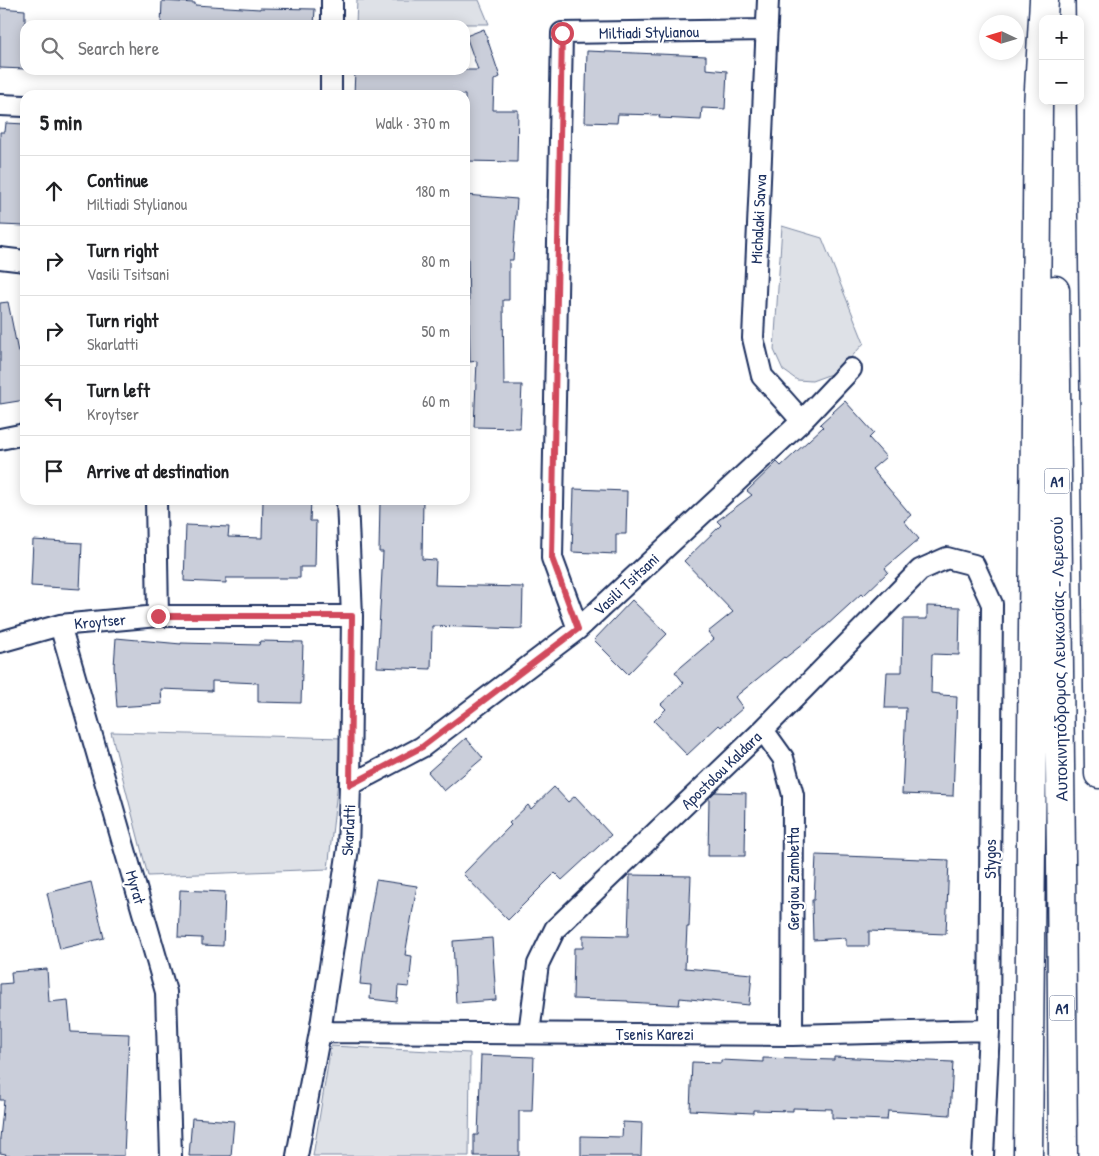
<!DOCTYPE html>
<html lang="en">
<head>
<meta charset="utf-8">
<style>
  body { margin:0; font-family:"Patrick Hand",sans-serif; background:#f2f2f2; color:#202124 }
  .controls { position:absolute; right:15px; top:15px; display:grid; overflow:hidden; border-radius:10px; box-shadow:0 2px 12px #0003 }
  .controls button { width:45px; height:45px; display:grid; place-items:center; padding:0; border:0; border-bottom:1px solid #e0e0e0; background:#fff; color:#202124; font:25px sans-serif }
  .compass { position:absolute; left:979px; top:15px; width:45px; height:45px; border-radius:50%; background:#fff; box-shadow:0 2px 12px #0003; rotate:274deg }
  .stop { position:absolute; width:15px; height:15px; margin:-11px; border:4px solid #d1495b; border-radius:50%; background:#fff }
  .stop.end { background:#d1495b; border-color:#fff; box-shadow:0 1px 5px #0008 }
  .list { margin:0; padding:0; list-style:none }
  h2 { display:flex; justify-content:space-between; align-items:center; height:65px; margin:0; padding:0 20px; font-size:21px }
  h2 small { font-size:16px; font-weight:400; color:#757577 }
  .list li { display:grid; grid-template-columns:32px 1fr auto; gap:15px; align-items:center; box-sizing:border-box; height:70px; padding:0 20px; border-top:1px solid #e0e0e0 }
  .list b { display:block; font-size:19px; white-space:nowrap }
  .list p { margin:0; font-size:16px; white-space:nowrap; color:#757577 }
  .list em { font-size:16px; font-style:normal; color:#757577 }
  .icon { flex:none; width:28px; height:28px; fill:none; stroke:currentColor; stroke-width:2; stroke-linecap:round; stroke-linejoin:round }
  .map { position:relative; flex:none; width:1099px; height:1156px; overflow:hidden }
  .search { position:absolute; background:#fff; box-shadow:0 2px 12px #0003; left:20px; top:20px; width:450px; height:55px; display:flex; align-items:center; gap:12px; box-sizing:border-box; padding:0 18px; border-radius:15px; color:#757577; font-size:19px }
  .panel { position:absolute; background:#fff; box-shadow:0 2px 12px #0003; left:20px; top:90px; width:450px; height:415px; border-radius:15px }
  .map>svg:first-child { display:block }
</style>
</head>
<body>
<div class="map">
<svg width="1099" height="1156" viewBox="0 0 1099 1156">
  <rect width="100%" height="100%" fill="#fff"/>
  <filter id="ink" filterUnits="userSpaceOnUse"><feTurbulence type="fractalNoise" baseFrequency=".02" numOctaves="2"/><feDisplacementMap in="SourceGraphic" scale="10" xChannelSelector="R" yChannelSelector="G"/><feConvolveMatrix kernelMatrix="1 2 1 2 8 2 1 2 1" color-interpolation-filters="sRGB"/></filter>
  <g filter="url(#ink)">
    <path fill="#dee1e7" stroke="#7c88a2" d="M357,0H479L489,24H356Z
      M782,226L822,238L864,343L839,371L812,381L797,380L783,370L774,350Z
      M111,732L343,738L328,869L148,876Z
      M331,1046L470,1053L469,1156H313Z"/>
    <path fill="#caceda" stroke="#1b2f5e" d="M162,1L195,3V5L260,9V8L315,9L314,25H161Z
      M0,8L25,10V69L0,68Z
      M484,29L500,77L494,80L493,110H518L517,162L465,161V95H354L355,70H478L466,36Z
      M587,51L706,56V69L727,71L725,109L702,108L701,120L659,118L660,115L618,114L617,123L585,122Z
      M6,123L25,124V226L0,225V132H5Z
      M465,195L517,199L513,260H509V300H503L504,385H522L520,428L474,427L477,361L470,362L468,257H465Z
      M8,302L18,352L20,351L25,383V400L0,404V303Z
      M845,401L874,433L869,438L886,457L872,469L911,515L904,521L919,539L885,568L888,572L863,596L861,594L826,626L785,658L784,657L735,697L743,708L721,727L719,725L687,755L654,721L666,709L661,704L684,683L675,672L714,639L708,632L733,612L684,561L721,525L717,521L752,495L747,491L777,462L781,466L823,427L820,424Z
      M574,489L627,491L626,534H616V554L572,552Z
      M263,500H311L310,521H316L315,567H300V578H226V583L184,581L186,525L229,527L228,537L262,538Z
      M403,500H423L422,559L436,560L435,585L523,587L522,629L432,626L431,669L377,667L383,552H379L380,501H403Z
      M33,540L82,543L80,589L31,586Z
      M632,600L667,634L628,674L594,640Z
      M927,606L960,607L959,655L932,654L931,693L940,694V695L957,696L953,796L902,794L906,708H885L887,672H902L903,619H927Z
      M116,638L181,644V643L259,645L260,641L303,642L301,703L258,702V683L212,681V691L161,689L162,704L117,707L114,666Z
      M466,738L483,758L444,791L428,772Z
      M554,787L568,802L575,796L611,835L562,880L555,873L508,920L463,874L511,825L509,823L528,805L531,809Z
      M715,792L746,793L745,856H708L709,798Z
      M816,855L949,860L946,934L869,931V946H846V938L813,940L812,900H814Z
      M630,875L691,876L689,927H687L685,968L752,974L749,1005L680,998L679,1005L628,1002V1001L573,999L574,948H583V935L628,936Z
      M376,880L417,886L405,955L412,956L409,987L398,986L397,1002L370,999L371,985L360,984L363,957Z
      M91,882L104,938L60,949L47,893Z
      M180,890L225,892L223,946L202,945V938L178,937Z
      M492,938L496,1000L456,1003L453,941Z
      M47,969L49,1002L68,1000L71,1032L129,1034L124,1156H5L6,1154L0,1153V1138L4,1100H0V984L12,983L11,972Z
      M481,1055L534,1057L532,1111H519V1156H474V1135H478Z
      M834,1057L953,1062L950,1115L888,1111L887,1120L832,1118V1109L793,1108V1111L753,1110V1113L690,1110L692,1062L721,1063V1060L763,1062V1058L834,1060Z
      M192,1118L234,1121L231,1156H189Z
      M623,1122L642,1123L641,1156H581V1136L622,1137Z"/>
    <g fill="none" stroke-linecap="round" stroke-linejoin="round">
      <g stroke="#1b2f5e" stroke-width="24">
        <path id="street" d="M768,0L753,338L762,376L802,421
          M332,25V0
          M331,95V70
          M0,105L25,106
          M0,258L25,261
          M0,439L25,434
          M156,500L158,616
          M60,625L166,992L171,1156
          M578,629L552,558L562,33L767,30
          M0,642L60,625L158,616H352
          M763,730L783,758L793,795L792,1035
          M350,785L422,747L578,629L802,421L851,369
          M320,1032L792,1035L989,1030
          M529,1033L538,964L555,929L763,730L920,570L947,558L974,565L992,604L989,1030L983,1156
          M297,1156L320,1032L348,849L350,785L352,616L347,500"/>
      </g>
      <g stroke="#1b2f5e" stroke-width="31">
        <path id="highway" d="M1090,0L1099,774
          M1055,290L1061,860L1063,1156
          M1028,1156L1038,107L1044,0"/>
      </g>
      <use href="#street" stroke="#fff" stroke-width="20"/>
      <use href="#highway" stroke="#fff" stroke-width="28"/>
    </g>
  </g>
  <g fill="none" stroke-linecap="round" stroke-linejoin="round" filter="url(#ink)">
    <path stroke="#d1495b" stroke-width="6" d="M158,616H352L350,785L422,747L578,629L552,558L562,33"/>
  </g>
  <g text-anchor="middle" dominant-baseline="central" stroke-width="4.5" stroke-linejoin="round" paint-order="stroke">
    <g fill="#fff" stroke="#5f6d8e" stroke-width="1">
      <rect x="1044.5" y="468.5" width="25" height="25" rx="4"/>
      <rect x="1049.5" y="995.5" width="25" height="25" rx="4"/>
    </g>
    <g font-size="15" font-weight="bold" fill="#1b2f5e">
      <text x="1057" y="481">A1</text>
      <text x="1062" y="1008">A1</text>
    </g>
    <g font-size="16" fill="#1b2f5e" stroke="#fff">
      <text transform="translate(649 32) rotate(-1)">Miltiadi Stylianou</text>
      <text transform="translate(758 219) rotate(-87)">Michalaki Savva</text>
      <text transform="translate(626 584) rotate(-43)">Vasili Tsitsani</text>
      <text transform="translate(100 621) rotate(-5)">Kroytser</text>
      <text transform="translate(1059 659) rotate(-91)">Αυτοκινητόδρομος Λευκωσίας - Λεμεσού</text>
      <text transform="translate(721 770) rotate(-44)">Apostolou Kaldara</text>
      <text transform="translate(348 830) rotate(-87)">Skarlatti</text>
      <text transform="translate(990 859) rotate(-90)">Stygos</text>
      <text transform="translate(793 879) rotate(-90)">Gergiou Zambetta</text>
      <text transform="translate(136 887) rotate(74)">Myrat</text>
      <text x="655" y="1034">Tsenis Karezi</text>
    </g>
  </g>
</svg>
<div class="controls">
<button>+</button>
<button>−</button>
</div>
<svg class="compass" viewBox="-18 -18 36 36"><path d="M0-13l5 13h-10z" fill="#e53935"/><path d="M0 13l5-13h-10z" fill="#757577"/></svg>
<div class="stop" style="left:562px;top:33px"></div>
<div class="stop end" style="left:158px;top:616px"></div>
<div class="search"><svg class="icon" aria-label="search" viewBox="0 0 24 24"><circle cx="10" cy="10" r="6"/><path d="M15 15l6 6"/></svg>Search here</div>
<section class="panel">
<h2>5 min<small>Walk · 370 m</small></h2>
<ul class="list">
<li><svg class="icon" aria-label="ahead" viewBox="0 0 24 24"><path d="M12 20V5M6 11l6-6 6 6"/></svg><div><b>Continue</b><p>Miltiadi Stylianou</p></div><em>180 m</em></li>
<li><svg class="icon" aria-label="right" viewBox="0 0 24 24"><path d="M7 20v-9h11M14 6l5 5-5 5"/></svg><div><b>Turn right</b><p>Vasili Tsitsani</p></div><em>80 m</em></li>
<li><svg class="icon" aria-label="right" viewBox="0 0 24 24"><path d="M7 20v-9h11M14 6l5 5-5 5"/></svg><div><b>Turn right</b><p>Skarlatti</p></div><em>50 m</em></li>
<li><svg class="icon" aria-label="left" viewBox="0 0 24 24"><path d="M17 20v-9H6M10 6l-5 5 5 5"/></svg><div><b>Turn left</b><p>Kroytser</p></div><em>60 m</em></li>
<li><svg class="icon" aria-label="arrive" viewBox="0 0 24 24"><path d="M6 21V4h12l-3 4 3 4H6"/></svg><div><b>Arrive at destination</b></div></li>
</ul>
</section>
</div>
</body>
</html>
